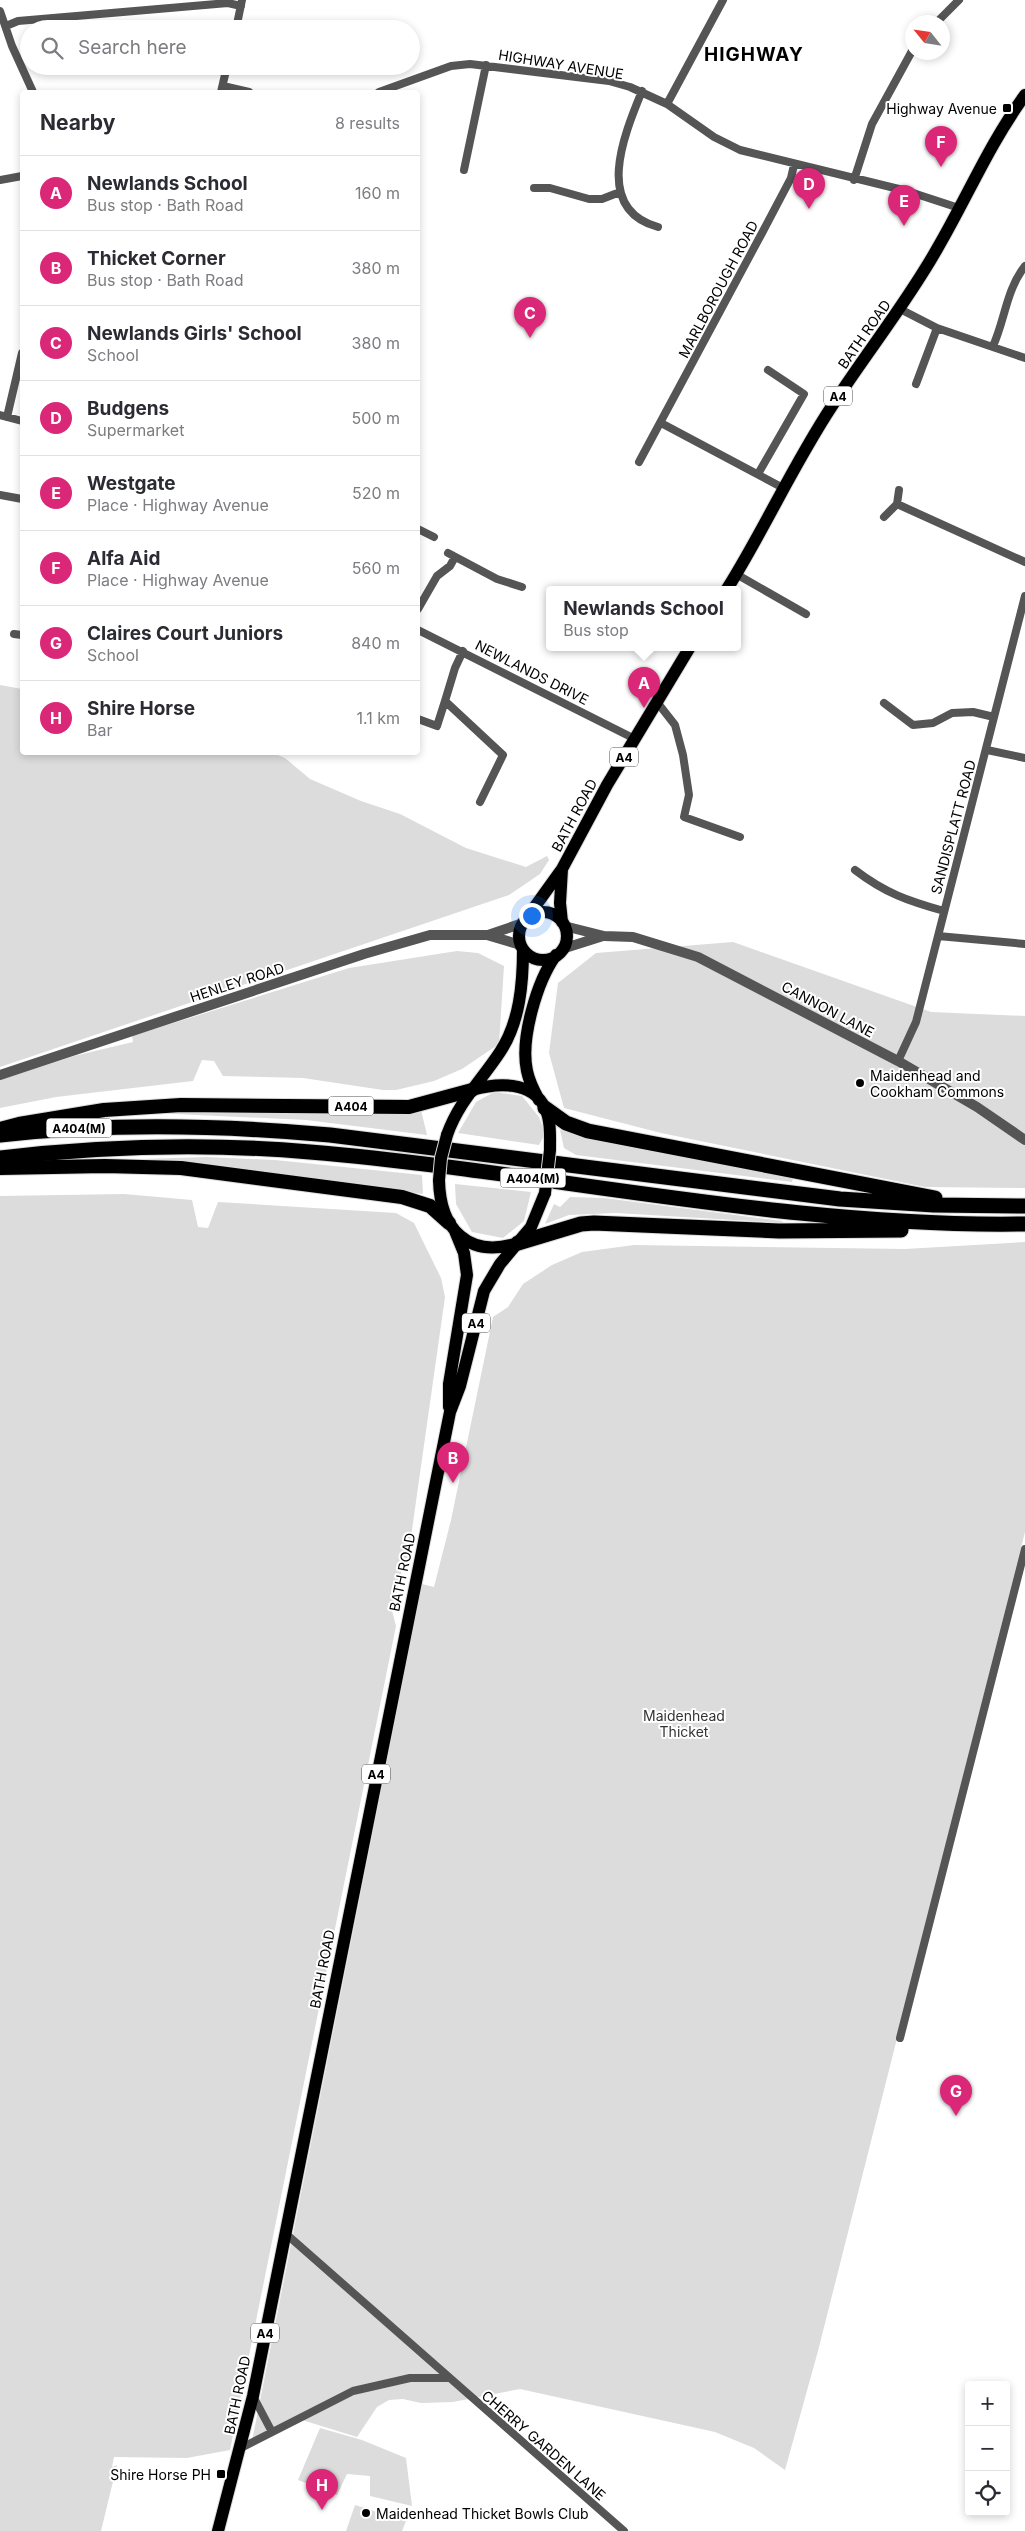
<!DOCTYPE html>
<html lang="en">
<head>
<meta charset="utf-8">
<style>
  body { margin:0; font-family:Inter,sans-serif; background:#f2f2f3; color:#2b2b33 }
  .controls { position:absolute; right:15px; bottom:15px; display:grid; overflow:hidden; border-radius:5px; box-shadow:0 2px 8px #0003 }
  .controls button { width:45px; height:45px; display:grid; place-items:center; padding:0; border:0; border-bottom:1px solid #e1e1e2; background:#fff; color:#2b2b33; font:25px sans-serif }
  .compass { position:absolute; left:905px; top:15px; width:45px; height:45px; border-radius:50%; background:#fff; box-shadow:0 2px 8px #0003; rotate:300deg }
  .you { position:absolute; left:531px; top:915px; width:18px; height:18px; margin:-12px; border:4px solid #fff; border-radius:50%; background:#1a73e8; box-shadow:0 0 0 8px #1a73e833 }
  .badge { display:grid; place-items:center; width:32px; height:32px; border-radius:50%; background:#db2777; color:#fff; font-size:16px; font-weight:700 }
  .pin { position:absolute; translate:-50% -41px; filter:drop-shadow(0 1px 2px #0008) }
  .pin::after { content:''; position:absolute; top:26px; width:18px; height:15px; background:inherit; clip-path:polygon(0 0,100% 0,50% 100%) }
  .popup { position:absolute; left:546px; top:586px; width:195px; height:65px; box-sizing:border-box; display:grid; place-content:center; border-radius:5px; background:#fff; filter:drop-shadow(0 1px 4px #0005); font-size:16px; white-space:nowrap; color:#7c7c81 }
  .popup b { font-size:19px; color:#2b2b33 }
  .popup::after { content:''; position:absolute; left:50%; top:100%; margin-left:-10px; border:10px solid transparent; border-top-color:#fff }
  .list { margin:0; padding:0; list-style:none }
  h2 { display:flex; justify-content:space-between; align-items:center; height:65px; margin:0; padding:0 20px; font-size:21px }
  h2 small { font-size:16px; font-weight:400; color:#7c7c81 }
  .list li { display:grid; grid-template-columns:32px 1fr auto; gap:15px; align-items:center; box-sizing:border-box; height:75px; padding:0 20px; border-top:1px solid #e1e1e2 }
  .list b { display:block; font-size:19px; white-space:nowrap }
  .list p { margin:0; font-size:16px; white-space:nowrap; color:#7c7c81 }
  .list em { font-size:16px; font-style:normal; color:#7c7c81 }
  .icon { flex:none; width:28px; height:28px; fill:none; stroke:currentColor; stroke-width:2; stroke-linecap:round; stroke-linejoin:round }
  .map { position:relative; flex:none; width:1025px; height:2531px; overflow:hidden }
  .search { position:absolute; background:#fff; box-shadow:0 2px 8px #0003; left:20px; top:20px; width:400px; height:55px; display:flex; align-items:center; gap:12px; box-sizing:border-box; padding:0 18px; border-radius:28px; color:#7c7c81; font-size:19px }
  .panel { position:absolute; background:#fff; box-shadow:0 2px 8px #0003; left:20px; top:90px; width:400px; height:665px; border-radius:5px }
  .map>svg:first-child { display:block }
</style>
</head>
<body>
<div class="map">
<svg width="1025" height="2531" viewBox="0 0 1025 2531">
  <rect width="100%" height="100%" fill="#fff"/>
  <path fill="#dcdcdc" d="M0,685L22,689V752L273,753L285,758L310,779L361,801L400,814L466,848L526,867L547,856L549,860L540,874L509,895L0,1067Z
    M733,942L931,1012L1025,1016V1188L925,1187L661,1133L564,1108L549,1053L558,983L596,953Z
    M457,951L478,953L504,966L499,1044L462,1069L434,1081L396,1090H383L303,1078L223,1076L214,1061L202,1060L193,1081L56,1097L0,1108V1080L74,1056L133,1042L132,1036L349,968Z
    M494,1092L522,1096L539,1117L545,1134L539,1145L458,1133L476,1102Z
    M421,1110L427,1135L306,1120L153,1113Z
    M560,1130L603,1141L793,1178L792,1182L576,1155L564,1148Z
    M206,1157L275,1160L422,1175L423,1194L221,1166L107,1160Z
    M455,1184L531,1192L524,1221L503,1238L472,1232L456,1204Z
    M124,1194L192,1200L198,1227L208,1228L218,1202L396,1213L414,1223L441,1278L445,1297L408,1558L404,1562L392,1611L396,1626L230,2450L187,2458L114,2457L112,2467L117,2465L101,2531H0V1196Z
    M570,1197L604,1198L782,1221L783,1223L616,1213L569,1215L545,1224L554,1204L560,1207Z
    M1025,1242V1532L818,2351L785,2470L754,2448L715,2432L520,2389L453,2402L421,2403L403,2399L389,2400L377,2407L357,2437L302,2420L251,2446L422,1584L434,1587L451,1520L493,1317L508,1307L523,1284L552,1265L582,1252L634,1245L905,1249Z
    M320,2428L362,2440L406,2458L412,2506L370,2496V2476L347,2474L337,2495L298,2480Z
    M355,2505L406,2521L402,2531H346Z"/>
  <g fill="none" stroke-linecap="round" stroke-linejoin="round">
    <g stroke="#dbdbdb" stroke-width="14">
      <path id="primary" d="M727,589C764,530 793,465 832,406C866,353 906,304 937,249C968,196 988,146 1025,95
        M562,869L560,903L562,922
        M519 936a24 24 0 1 1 48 0a24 24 0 1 1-48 0Z
        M526,919L562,869L607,785L690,647
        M472,1090C496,1083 532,1080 545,1108C551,1120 550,1137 550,1150
        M539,1100C534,1091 529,1081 527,1071C520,1039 537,981 556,955
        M447,1135C459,1101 481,1081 500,1052C520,1022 523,983 523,949
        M439,1180C440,1229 468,1259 518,1243
        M449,1407V1384L467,1275L464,1253L455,1231
        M218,2531L253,2396L450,1412L460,1386L484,1291L500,1264L531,1227L545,1193"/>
    </g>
    <g stroke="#dbdbdb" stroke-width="16">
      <path id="trunk" d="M0,1129L19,1124L104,1110L181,1105L409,1107L472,1090
        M0,1168L105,1166L181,1168L402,1197L430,1206L449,1223"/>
    </g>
    <g stroke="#dbdbdb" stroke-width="17">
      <path id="motorway" d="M545,1108L566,1123L588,1131L935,1198
        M0,1135C110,1123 219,1125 330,1135L840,1199L934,1205L1025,1206
        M0,1158C103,1146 207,1143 310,1152C548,1172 785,1228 1025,1224
        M518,1243L581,1224L594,1223L779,1231L901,1230"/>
    </g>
    <path stroke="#555" stroke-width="8" d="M0,11L12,46L33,92
      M937,22L959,0
      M6,26L18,21L228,3L241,6
      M236,29L242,0
      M223,86L249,92
      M642,91C624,135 593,209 658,227
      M221,92L227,66
      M379,92L451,66L470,64L609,81L630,87L667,104L714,137L740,150L907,191L959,208
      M667,104L723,0
      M464,170L486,65
      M0,180L22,176
      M854,180L872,124L912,51
      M534,188H550L589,199H602L620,192
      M900,309L937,328L1025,358
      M993,346C1005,320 1006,290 1025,266
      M916,384L937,328
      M0,415L22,421
      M7,417L22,353
      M661,423L785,489
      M639,462L762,233L791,178L794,165
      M758,474L804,394L768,370
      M0,495L22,499
      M897,504L1025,562
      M884,517L897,504L899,490
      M418,529L434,537
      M448,553L497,579L522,587
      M736,574L806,614
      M418,609L437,576L450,566L455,557
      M418,630L635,739
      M14,634L22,635
      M463,651L455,668L445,701L503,755L480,802
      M657,702L675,725L683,755L689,795L684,817L740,837
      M884,703L913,725L933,723L952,713L973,712L994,717
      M418,719L437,726L445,701
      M987,750L1025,758
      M855,870C885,893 908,901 944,911
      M938,936L1025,944
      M898,1061L916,1022L1025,596
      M900,2038L1025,1549
      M285,2233L624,2531
      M253,2396L272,2432
      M241,2448L353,2391L410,2378H447"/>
    <path stroke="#555" stroke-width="10" d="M564,926L604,936L633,937L698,957L898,1061L977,1107L1025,1140
      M488,935L523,923
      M562,949L603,936
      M0,1075L364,954L430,935H487L521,945"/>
    <use href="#primary" stroke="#000" stroke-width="12"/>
    <use href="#trunk" stroke="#000" stroke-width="14"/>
    <use href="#motorway" stroke="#000" stroke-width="15"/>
    <g stroke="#dbdbdb" stroke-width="14" stroke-linecap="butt">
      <path id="primary-bridge" d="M439,1180L441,1158L447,1135
        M545,1193L550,1150"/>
    </g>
    <use href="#primary-bridge" stroke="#000" stroke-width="12"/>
  </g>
  <g fill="#000" stroke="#fff" stroke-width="2">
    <rect x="1002" y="103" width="10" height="10" rx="2.5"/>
    <circle cx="860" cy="1083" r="5"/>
    <rect x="216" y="2469" width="10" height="10" rx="2.5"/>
    <circle cx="366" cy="2513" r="5"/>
  </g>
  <g text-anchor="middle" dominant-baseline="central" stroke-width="4" stroke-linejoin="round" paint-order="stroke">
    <g fill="#fff" stroke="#4c4c4c" stroke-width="1">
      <rect x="824" y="386.5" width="28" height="19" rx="4"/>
      <rect x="610" y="747.5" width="28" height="19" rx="4"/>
      <rect x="328.5" y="1096.5" width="45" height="19" rx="4"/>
      <rect x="46.5" y="1118.5" width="65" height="19" rx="4"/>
      <rect x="500.5" y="1168.5" width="65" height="19" rx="4"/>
      <rect x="462" y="1313.5" width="28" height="19" rx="4"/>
      <rect x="362" y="1764.5" width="28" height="19" rx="4"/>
      <rect x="251" y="2323.5" width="28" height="19" rx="4"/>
    </g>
    <g font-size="12" font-weight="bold" fill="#000">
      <text x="838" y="396">A4</text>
      <text x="624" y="757">A4</text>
      <text x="351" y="1106">A404</text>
      <text x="79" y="1128">A404(M)</text>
      <text x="533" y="1178">A404(M)</text>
      <text x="476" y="1323">A4</text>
      <text x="376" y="1774">A4</text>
      <text x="265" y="2333">A4</text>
    </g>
    <g font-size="14" fill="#000" stroke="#fff">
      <text transform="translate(561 64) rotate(9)">HIGHWAY AVENUE</text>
      <text transform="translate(718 289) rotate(-62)">MARLBOROUGH ROAD</text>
      <text transform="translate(864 334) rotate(-55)">BATH ROAD</text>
      <text transform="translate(532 672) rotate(27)">NEWLANDS DRIVE</text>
      <text transform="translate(574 815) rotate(-62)">BATH ROAD</text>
      <text transform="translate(953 827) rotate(-75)">SANDISPLATT ROAD</text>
      <text transform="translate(237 982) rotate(-18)">HENLEY ROAD</text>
      <text transform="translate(828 1009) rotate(28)">CANNON LANE</text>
      <text transform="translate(402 1572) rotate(-78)">BATH ROAD</text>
      <text transform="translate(322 1969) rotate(-79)">BATH ROAD</text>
      <text transform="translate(237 2395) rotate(-78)">BATH ROAD</text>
      <text transform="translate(544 2445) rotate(41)">CHERRY GARDEN LANE</text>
    </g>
    <g font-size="14" fill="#000" stroke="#fff" text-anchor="end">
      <text x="997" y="108">Highway Avenue</text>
      <text x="870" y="1075" text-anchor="start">Maidenhead and<tspan x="870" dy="16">Cookham Commons</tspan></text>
      <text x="211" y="2474">Shire Horse PH</text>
      <text x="376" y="2513" text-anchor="start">Maidenhead Thicket Bowls Club</text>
    </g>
    <g font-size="14" fill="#333" stroke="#fff">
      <text x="684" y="1715">Maidenhead<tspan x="684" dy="16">Thicket</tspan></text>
    </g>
    <g font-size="19" font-weight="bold" letter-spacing="1" fill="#000" stroke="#fff">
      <text x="754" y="54">HIGHWAY</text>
    </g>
  </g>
</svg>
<div class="controls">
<button>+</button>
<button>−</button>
<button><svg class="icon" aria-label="locate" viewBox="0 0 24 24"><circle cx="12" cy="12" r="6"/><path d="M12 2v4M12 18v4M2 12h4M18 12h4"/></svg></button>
</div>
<svg class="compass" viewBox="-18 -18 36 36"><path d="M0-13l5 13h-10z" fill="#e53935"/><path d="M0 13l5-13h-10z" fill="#7c7c81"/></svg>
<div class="you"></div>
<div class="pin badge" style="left:644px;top:708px">A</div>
<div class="popup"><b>Newlands School</b>Bus stop</div>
<div class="pin badge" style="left:453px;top:1483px">B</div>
<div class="pin badge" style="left:530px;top:338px">C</div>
<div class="pin badge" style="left:809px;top:209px">D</div>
<div class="pin badge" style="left:904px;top:226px">E</div>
<div class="pin badge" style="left:941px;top:167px">F</div>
<div class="pin badge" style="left:956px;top:2116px">G</div>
<div class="pin badge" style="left:322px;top:2510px">H</div>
<div class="search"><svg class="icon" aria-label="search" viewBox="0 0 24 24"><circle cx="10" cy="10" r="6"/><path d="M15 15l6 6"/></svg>Search here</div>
<section class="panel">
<h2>Nearby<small>8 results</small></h2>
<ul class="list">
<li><span class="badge">A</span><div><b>Newlands School</b><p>Bus stop · Bath Road</p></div><em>160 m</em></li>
<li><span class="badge">B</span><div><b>Thicket Corner</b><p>Bus stop · Bath Road</p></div><em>380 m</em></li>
<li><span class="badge">C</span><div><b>Newlands Girls' School</b><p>School</p></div><em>380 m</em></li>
<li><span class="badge">D</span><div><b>Budgens</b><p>Supermarket</p></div><em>500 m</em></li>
<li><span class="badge">E</span><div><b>Westgate</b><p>Place · Highway Avenue</p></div><em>520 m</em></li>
<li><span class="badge">F</span><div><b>Alfa Aid</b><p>Place · Highway Avenue</p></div><em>560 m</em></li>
<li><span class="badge">G</span><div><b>Claires Court Juniors</b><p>School</p></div><em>840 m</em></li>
<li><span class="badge">H</span><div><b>Shire Horse</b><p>Bar</p></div><em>1.1 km</em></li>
</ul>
</section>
</div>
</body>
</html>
